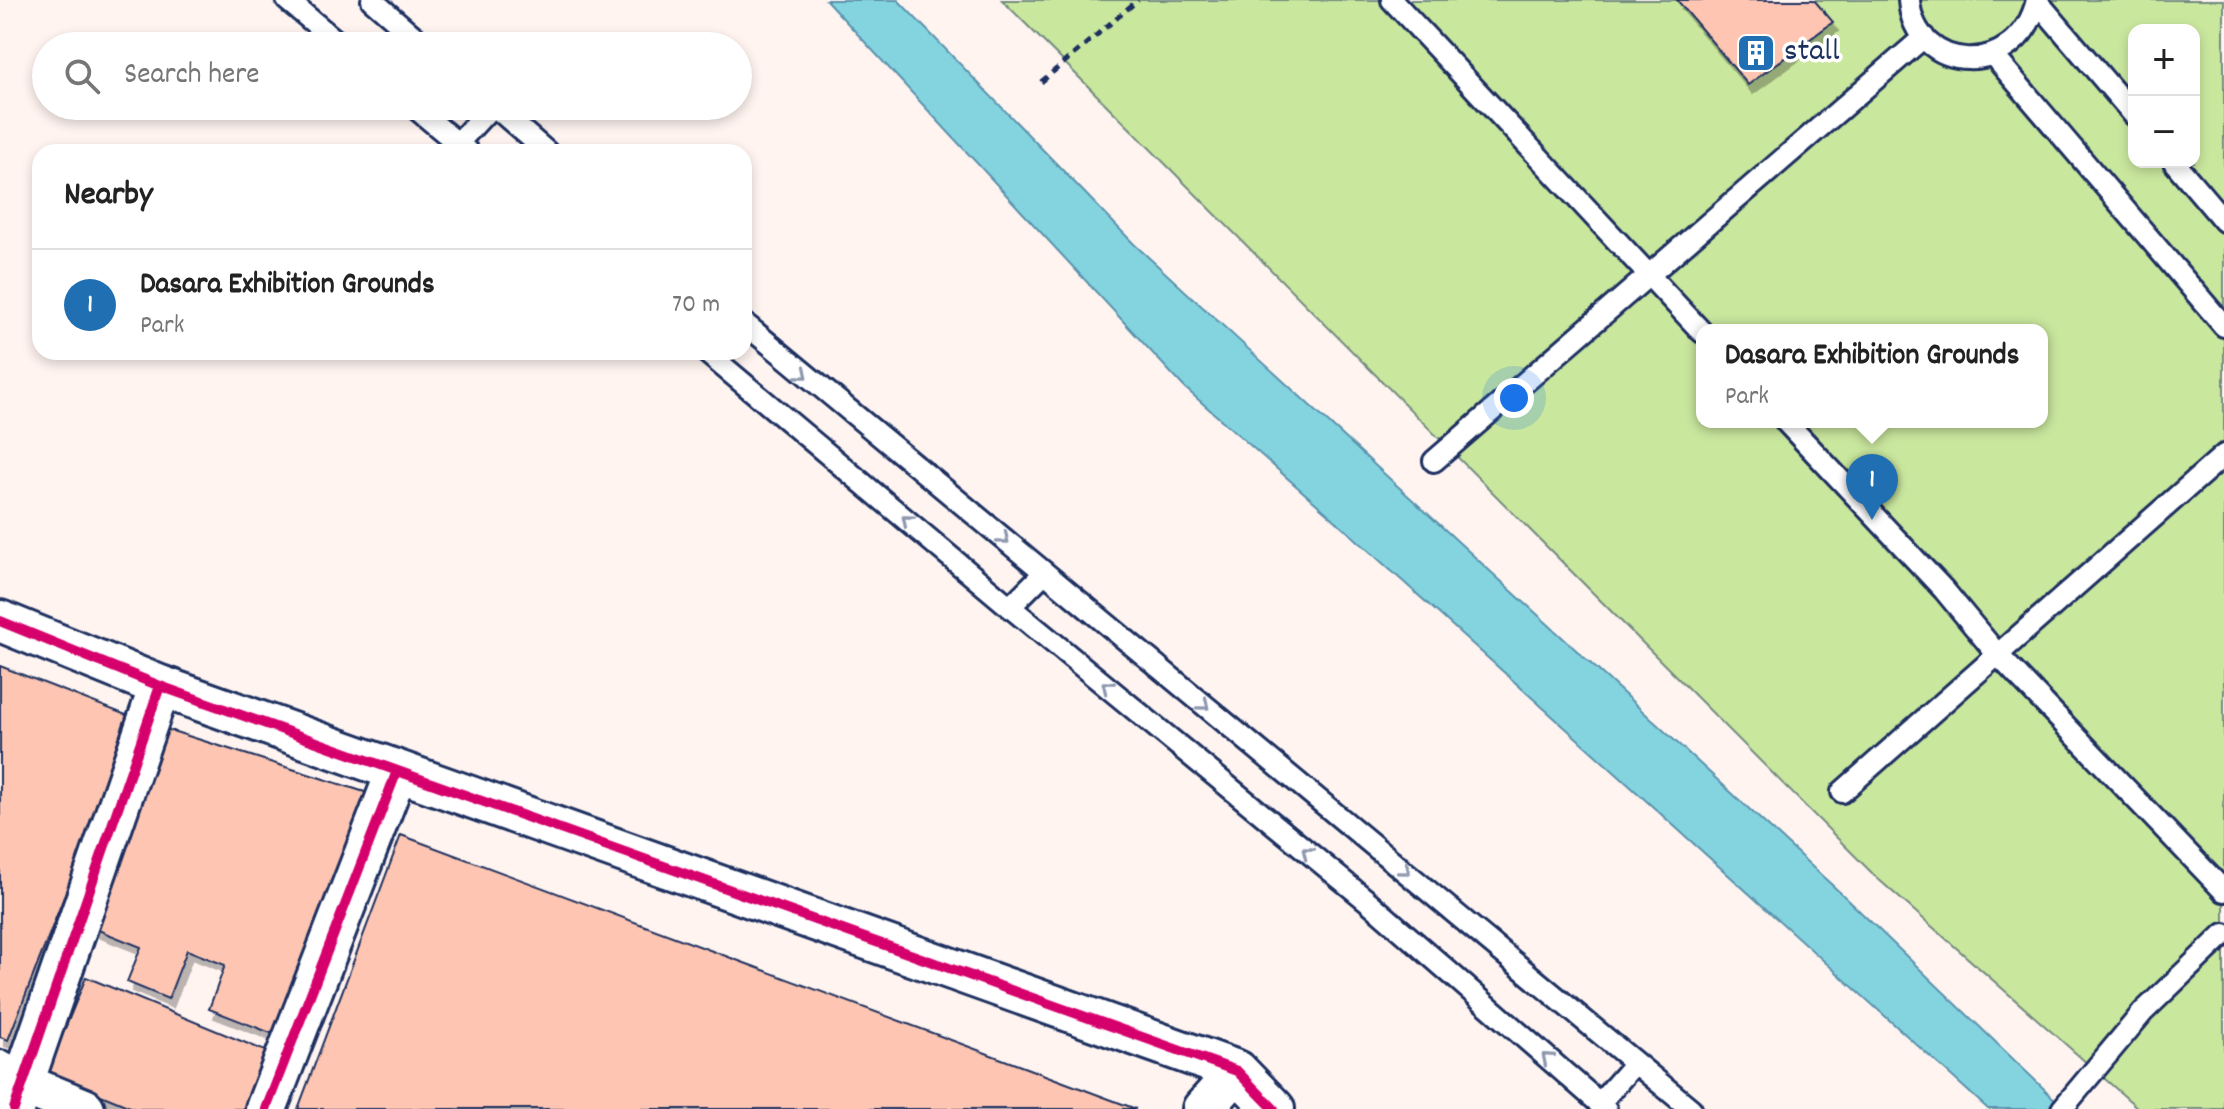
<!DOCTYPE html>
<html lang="en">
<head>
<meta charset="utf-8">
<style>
  body { margin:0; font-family:Dekko,sans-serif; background:#f6f6f6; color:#222 }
  .controls { position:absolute; right:24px; top:24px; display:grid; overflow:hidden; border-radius:16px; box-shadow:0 4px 12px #0003 }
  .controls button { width:72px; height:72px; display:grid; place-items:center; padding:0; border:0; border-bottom:2px solid #e0e0e0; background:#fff; color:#222; font:40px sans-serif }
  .you { position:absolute; left:1514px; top:398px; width:28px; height:28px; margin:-20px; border:6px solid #fff; border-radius:50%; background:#1a73e8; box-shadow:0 0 0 12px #1a73e833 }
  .badge { display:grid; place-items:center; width:52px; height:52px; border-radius:50%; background:#1f6fb2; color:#fff; font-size:26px; font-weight:700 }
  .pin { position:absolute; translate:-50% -66px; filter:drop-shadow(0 2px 4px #0008) }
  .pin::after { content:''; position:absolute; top:42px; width:28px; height:24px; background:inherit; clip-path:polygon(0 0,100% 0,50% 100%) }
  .popup { position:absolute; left:1696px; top:324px; width:352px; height:104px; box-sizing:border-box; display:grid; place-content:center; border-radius:16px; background:#fff; filter:drop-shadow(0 2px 6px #0005); font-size:26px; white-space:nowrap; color:#767676 }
  .popup b { font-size:30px; color:#222 }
  .popup::after { content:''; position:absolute; left:50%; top:100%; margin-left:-16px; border:16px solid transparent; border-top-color:#fff }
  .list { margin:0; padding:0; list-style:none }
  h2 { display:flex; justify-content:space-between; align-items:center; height:104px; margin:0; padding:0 32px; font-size:34px }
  h2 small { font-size:26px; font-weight:400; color:#767676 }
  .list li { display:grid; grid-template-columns:52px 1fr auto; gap:24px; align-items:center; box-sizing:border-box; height:112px; padding:0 32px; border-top:2px solid #e0e0e0 }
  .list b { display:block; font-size:30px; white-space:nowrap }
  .list p { margin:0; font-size:26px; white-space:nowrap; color:#767676 }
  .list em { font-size:26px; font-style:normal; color:#767676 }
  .icon { flex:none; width:44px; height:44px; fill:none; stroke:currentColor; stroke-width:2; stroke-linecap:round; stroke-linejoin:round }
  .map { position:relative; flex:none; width:2224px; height:1109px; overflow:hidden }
  .search { position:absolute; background:#fff; box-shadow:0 4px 12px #0003; left:32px; top:32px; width:720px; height:88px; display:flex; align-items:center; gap:20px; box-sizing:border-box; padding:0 28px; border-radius:44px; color:#767676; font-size:30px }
  .panel { position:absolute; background:#fff; box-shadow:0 4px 12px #0003; left:32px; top:144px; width:720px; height:216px; border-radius:24px }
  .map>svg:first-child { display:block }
</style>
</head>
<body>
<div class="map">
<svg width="2224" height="1109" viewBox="0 0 2224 1109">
  <defs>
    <filter id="shadow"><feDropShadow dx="5" dy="9" stdDeviation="0" flood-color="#0004"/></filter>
  </defs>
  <rect width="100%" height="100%" fill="#fff4f0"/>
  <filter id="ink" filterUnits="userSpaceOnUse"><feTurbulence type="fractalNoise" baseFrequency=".0125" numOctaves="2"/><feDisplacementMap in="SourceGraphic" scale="16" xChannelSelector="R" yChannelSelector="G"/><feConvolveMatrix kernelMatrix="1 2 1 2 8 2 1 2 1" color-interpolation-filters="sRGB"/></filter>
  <g filter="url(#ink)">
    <path fill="#cae79e" stroke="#728b7e" stroke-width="2" fill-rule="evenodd" d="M1002,0H2224V1109H2139L1877,878ZM2134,30H2194V162H2134ZM1702,330H2042V422H1702Z"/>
    <path fill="#84d4e0" stroke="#5a92ac" stroke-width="2" d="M826,0H898L1134,244L1845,897L2065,1109H1988L1336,521L1184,387Z"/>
    <path fill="#fec6b2" stroke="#1b2f5e" stroke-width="2" filter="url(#shadow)" d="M1677,0H1814L1833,22L1748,85Z
      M0,666L134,718L8,1040L0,1037Z
      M166,729L371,794L281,1037L209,1009L225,965L187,950L168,999L127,982L141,947L83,924Z
      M401,835L1136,1109H298Z
      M86,977L270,1053L246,1109H135L47,1073Z"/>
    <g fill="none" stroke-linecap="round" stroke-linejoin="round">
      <g stroke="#1b2f5e" stroke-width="26">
        <path id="lane" d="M287,0L342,46
          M372,0L425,46
          M1392,0L1702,332
          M1909,0C1914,74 2018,81 2037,0
          M2037,1L2134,115
          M1993,55L2224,326
          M413,106L468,152
          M494,106L547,152
          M458,143L492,106
          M2174,162L2224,221
          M744,323L1691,1109
          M706,352L1010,607L1370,903L1606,1109
          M1786,422L1944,590L1997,654L2224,891
          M1434,461L1924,37
          M1010,607L1044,573
          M1842,792L2224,455
          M1599,1104L1635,1063
          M2062,1109L2143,1012L2224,934"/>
      </g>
      <g stroke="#1b2f5e" stroke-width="46">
        <path id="street" d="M0,621L160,686L1237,1071L1274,1109
          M0,1071L23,1084L84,1109
          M14,1109L160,686
          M266,1109L397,771
          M1203,1109L1237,1071"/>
      </g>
      <path stroke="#1b2f5e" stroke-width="5" stroke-dasharray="8 6" stroke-linecap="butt" d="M1041,82L1138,0"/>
      <use href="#lane" stroke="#fff" stroke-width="20"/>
      <use href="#street" stroke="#fff" stroke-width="40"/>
      <g stroke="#fff" stroke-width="15">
        <path id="cycleway" d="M0,621L160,686L1237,1071L1274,1109
          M14,1109L160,686
          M266,1109L397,771"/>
      </g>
      <use href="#cycleway" stroke="#d6006c" stroke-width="10"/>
    </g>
    <defs><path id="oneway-chevron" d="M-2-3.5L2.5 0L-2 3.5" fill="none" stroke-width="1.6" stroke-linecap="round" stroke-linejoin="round" transform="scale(2)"/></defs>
    <g stroke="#8d97ae">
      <use href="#oneway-chevron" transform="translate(803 374) rotate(40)"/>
      <use href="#oneway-chevron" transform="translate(907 520) rotate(-140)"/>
      <use href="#oneway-chevron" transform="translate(1004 539) rotate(39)"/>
      <use href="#oneway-chevron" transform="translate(1107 686) rotate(-141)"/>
      <use href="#oneway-chevron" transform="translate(1204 705) rotate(40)"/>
      <use href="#oneway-chevron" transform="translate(1307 852) rotate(-141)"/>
      <use href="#oneway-chevron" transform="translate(1405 870) rotate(40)"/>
      <use href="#oneway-chevron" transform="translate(1547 1058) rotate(-139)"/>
    </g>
  </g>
  <defs>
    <g id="building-square" transform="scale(2)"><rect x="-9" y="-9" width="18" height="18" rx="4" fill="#1f6fb2" stroke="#fff"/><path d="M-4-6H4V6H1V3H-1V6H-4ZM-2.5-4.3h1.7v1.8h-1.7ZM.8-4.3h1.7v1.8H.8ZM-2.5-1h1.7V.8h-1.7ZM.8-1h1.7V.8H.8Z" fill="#fff"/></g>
  </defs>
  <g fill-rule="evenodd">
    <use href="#building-square" x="1756" y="53"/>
  </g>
  <g text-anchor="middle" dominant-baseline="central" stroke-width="7" stroke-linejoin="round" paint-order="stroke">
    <g font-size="32" fill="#1b2f5e" stroke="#fff" text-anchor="start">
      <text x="1784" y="53">stall</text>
    </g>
  </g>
</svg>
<div class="controls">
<button>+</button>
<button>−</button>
</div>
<div class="you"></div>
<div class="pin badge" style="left:1872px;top:520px">1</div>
<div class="popup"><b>Dasara Exhibition Grounds</b>Park</div>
<div class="search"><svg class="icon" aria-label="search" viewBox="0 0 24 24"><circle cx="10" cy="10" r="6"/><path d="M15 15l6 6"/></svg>Search here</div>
<section class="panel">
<h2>Nearby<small></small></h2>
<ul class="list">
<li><span class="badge">1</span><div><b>Dasara Exhibition Grounds</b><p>Park</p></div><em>70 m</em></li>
</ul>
</section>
</div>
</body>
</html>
